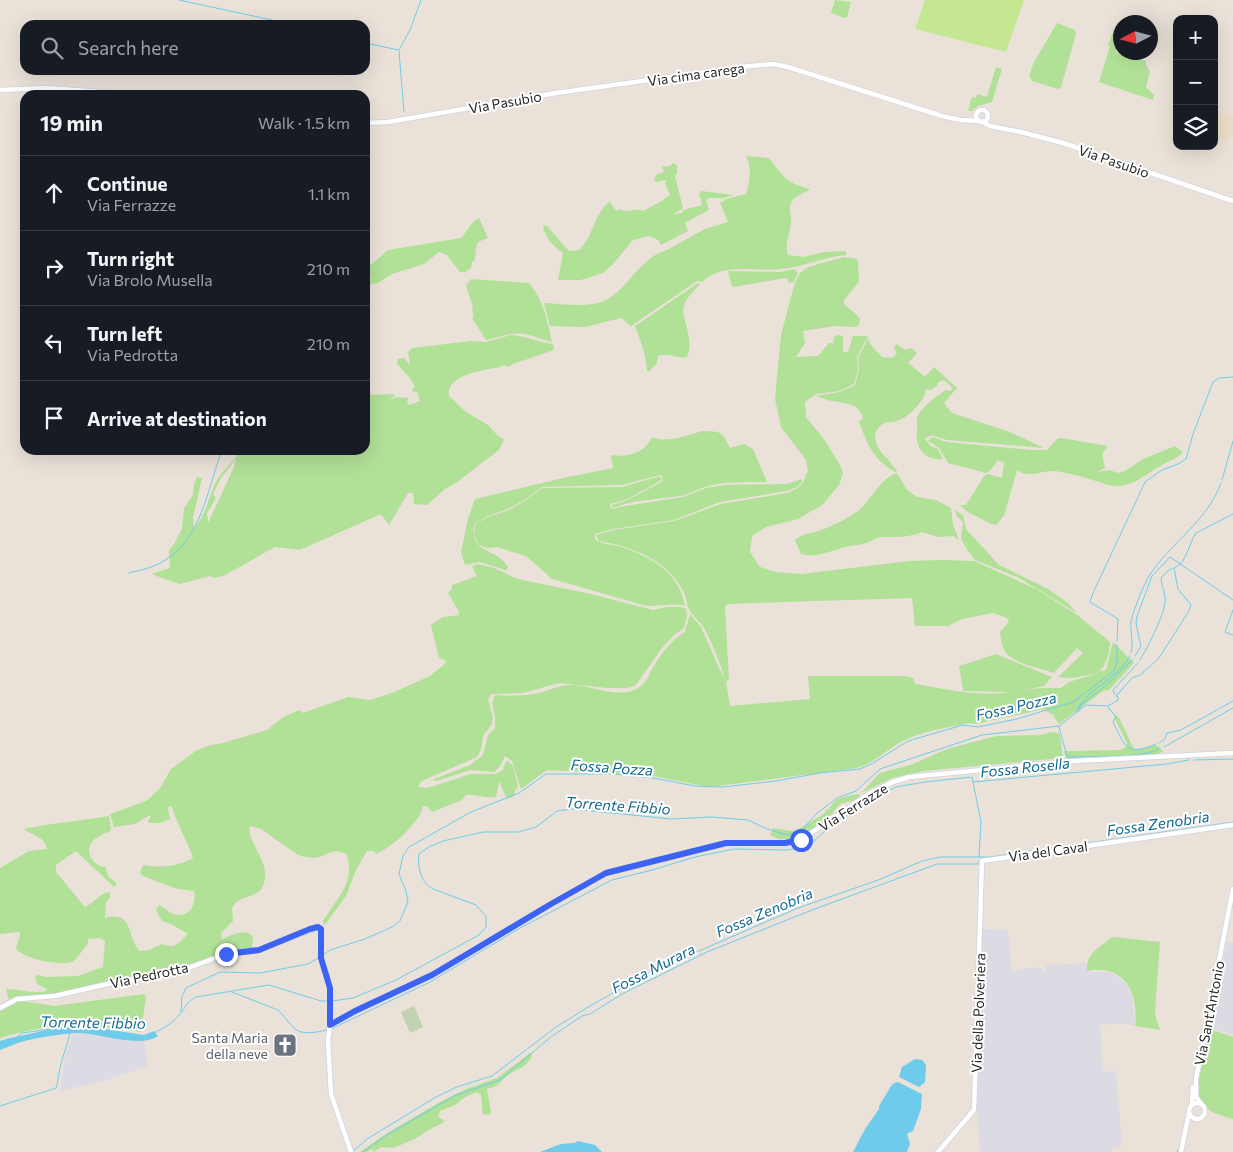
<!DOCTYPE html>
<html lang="en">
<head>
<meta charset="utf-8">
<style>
  body { margin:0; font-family:Commissioner,sans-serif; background:#242831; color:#f1f3f6 }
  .controls { position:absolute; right:15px; top:15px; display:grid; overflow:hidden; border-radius:10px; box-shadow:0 5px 20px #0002 }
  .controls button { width:45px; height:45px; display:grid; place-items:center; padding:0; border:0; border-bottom:1px solid #363941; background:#171b24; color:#f1f3f6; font:25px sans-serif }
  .compass { position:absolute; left:1113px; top:15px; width:45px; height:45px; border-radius:50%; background:#171b24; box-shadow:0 5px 20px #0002; rotate:264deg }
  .stop { position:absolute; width:15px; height:15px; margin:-11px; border:4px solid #3c63f4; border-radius:50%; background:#fff }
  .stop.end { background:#3c63f4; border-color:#fff; box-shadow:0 1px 5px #0008 }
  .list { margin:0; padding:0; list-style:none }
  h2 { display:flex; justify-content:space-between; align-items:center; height:65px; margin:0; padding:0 20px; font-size:21px }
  h2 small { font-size:16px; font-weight:400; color:#9ea1a6 }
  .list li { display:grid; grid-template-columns:32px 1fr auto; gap:15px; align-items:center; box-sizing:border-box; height:75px; padding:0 20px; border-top:1px solid #363941 }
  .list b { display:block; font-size:19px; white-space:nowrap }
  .list p { margin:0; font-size:16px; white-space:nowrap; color:#9ea1a6 }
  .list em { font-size:16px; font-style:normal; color:#9ea1a6 }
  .icon { flex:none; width:28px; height:28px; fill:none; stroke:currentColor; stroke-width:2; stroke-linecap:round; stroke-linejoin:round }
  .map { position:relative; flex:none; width:1233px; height:1152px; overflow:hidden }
  .search { position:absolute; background:#171b24; box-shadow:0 5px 20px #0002; left:20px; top:20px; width:350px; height:55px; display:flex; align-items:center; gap:12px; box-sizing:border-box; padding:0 18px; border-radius:15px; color:#9ea1a6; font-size:19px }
  .panel { position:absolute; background:#171b24; box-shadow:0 5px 20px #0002; left:20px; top:90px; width:350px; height:365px; border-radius:15px }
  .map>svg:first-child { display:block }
</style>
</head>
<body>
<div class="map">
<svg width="1233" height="1152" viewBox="0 0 1233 1152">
  <rect width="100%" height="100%" fill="#eae2d9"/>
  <path fill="#dcdae2" d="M982,929L1008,930L1012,971L1037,967L1046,972V965L1086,963L1087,972H1110L1126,983L1132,996L1135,1020L1134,1026L1122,1023L1100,1025L1103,1072L1116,1071L1122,1146L1112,1148L1110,1152H980L977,1110Z
    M1227,942L1233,943V1035L1209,1028Z
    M77,1033L144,1041L148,1066L110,1079L60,1091L65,1057L73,1034Z"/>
  <path fill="#ecdfc9" d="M1214,114L1233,115V135L1230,136L1228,141L1214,137Z"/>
  <path fill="#b1e097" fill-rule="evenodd" d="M835,0L851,2L847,17L844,18L831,13Z
    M1057,23L1075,30L1076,34L1061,87L1058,89L1032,81L1029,76L1034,62Z
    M1114,29L1120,32V49L1117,48L1116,52L1146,61V65L1150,72L1146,87L1154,95L1153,100L1099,82L1110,46L1108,45Z
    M996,67L1002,69L992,102L978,106L972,111H968L972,97L976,98L977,94L987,97Z
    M746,156L769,158C784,177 784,182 810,189C805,193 797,195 793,200C787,206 792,215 791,223C790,235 784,243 788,255L804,257L824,252L846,251V255C824,257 803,267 781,269C753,272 724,262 702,282L697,281L631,326L621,318L585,327L550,326L544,303C562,304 581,307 598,303C612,300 626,284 634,274C643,265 652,254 665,251L705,229L728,222L720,203L726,199L746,194C750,180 752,169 746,156Z
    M673,163L677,165V173L675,176L683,208L674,214L682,213L683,210L702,205L701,199L699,196L701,191L734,195L723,198H708L706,202L709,209L707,211L685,223L688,231L661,245L658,240L650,236L633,240L614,263L603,273L581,280H558L563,253C554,247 544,237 543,225L547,226L567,249L570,251L579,250C593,237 594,215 608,203L610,202L616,211L619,209C627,214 634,207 643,211L660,202L670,195L665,183L667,180L656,182L654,180L656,175L664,172L662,167L670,166Z
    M479,218L488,238L478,242L476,247L475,260L472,262L471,268L465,272H460L447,255L439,252L424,264L392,274L378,283L370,284L371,277H365V270L388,250L461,238L474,221Z
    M844,257L854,258L858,260L859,282L844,300V304C850,310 856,313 860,319L859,325L855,327L835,326L803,331L805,343L796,357L818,356L829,343H833L834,337L838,335L843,336V352H848L853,336H868L857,357L858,369L854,384L840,391L816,394L805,402L806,417L824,439L840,465L843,473L839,485L822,505L798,519L766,527L752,536L750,552L760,567L776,572L801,574L910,561L942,560L974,561L1036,589L1076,614L1110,642C1110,651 1106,666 1099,672L1106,670L1113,642L1134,663L1109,690L1103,691L1059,724L1053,715L1044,709L976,724L969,723C946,728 922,731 901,742C886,750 874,763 857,768L709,787L647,775L547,770L521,789L512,761L505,756L500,766L494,772L471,770L436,781L432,780L470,765L483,755L488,735L495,728V717L492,703L495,695C508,696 522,696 534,694C548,691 560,684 575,685C596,687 624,701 642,685C647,681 649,674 652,669C661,654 671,640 685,632L690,614L701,627L720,670L725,678C719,661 713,644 704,628C700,621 691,615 688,607C686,601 686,595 682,589C665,559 632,547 599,541L596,535L614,530L674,521L721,504L787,493L798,488L803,482L808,471L806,460L781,427L775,399L781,335L794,286L800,273L808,267ZM912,598L915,626H948L962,619L993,613L1007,618L1009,622L1000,632C1001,640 1002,649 1008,655C1019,665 1040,668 1054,673L1077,648L1083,653L1058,677L1073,678L1098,673L1069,682L1061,688H1041L1024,690L1044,686L1052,677L996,654L959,666L963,691L1009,692C977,697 946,689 915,684L913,678L905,676H808L810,699L730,706L726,681L729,680L725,607L727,604Z
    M794,269L798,273L794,282L788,283L789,280L786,278L732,287L728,271L780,272Z
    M471,279L529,283C544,302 547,319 552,342C543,340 534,336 525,334C511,332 499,337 486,340L472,318L474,316L472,310L473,307L466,286Z
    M698,283L700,284C695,290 688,296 685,303C678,316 696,338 687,357C675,359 671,352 658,356L657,363L649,372L647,370C646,354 640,340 635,326Z
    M511,335C526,336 539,342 553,344L554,350L513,364L508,367L504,365L500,367C486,370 445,374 449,396L466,412L488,425L498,436L504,439L499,450L457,482L445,489L427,505L414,504L413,493H408L389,525L381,514L300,550L275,547L225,575L215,578L210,576L179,584L151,574L170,568L169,550L174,544L182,529L184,508L193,495L194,484L197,477L202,478L193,518L194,528C207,515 209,493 218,478C225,467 235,462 240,450H365V395L394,394L395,395L390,400L396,397L409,398L407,401L409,405L420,401L417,392H413L412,389L415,387L410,378L397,364L398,359L404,358L410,365L408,352L412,348L471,341L486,342ZM236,459L234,467L208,523L207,513L216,498L213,494L221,478Z
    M868,338L870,344L882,357L893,358L897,353L894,348L896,344L906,350L911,348L917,353L908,363L925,377L934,367L957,388L944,403L952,413L1010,432L1044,448L947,440L931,435L925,439L931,446L938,449L943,459C924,461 915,448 917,430C918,426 916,421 917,418C921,406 936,398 945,390L950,391L953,388L944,380L938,382L937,386L930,390L926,389C925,403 902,425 887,422C868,429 875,448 887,458C891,462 892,467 897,470L896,472C874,462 867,443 859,422L863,418C859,403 844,403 832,401C826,400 821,397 815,396L840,392L855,385L859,369L858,358Z
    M702,431C722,432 721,430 730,448L744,444L753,449L767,482C747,482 724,481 705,487C696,490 688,495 680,496C664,499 627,500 615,508L612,507V505L628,500L663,481L662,476L660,475L622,485L542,487L526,499L506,510L490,515L474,524C470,555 494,546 508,567L507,570H505L480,562L465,565L461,552L468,519L475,499L563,478L613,468L611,455C627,458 645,453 652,437C664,444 689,435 702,431Z
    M932,437L947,442L1032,450H1047L1057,439L1061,438L1108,446L1102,454L1105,468L1097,472L1110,470L1117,473L1125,471L1143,459L1175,446L1183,452C1177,459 1168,461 1160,466C1148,473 1133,486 1119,486C1110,487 1104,483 1096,481C1083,477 1068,473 1055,471C1041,470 1029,479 1017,470L1004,516L996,525L991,524L966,511L960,505H966L984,476L988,474L1002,478L1004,462L997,461L990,471L986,473L948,463L939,448L928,441Z
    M897,473L907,490L917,497L936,500L951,508L953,525L959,540L953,536L938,537L922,532C909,538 894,537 880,537C875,538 871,542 866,543C861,545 855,545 850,546C834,549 818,559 801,554L795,540C802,533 815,533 824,529C834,525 846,519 855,513C871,503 878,479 897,473Z
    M660,476L662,480L628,499L610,504L611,508L615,509L619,507L683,497L706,488L724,485L787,484L802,479V482L797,487L787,491L720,502L674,520L613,529L595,534V539C602,545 612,544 621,547C650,556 680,573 685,606C671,602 657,608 643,605L552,579L526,556L497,547L487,548L478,544L474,535L475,524L490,516L507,511L526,500L542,488L622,487Z
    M955,510L963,515L966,529L999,565L1048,589L1068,603L1077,613L1019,578L975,560L968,551L961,539L963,522L957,517Z
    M478,564L494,568L515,578L527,581L591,594L653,610L667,607H680L686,609L687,616L684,628L674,635L662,648L636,685L627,688H607L559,683L523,693L492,694L488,699L493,717L492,724L483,736L481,750L477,757L424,780L420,783L418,787L427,788L471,774H496L503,770L506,761H508L513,766L518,787L515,790L514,796L510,798L506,797L499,781L496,797C485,799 477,794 466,795L462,800L432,812L427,806H423C420,823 392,847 376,854L374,851H367L356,870L346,896L324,926L323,921L325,918C338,897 355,882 347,855C336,847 330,854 319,857C312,859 305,857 298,855L261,829L251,826L249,827C250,848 270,861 264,883C260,900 236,894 232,909C232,912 233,917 233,921L221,933L222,939C232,935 245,927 253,937L252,949L222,953L176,969L80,988L58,995L9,1000L6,989C20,989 32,994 46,991L47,989L37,984L35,977L38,975L46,977L78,976L103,967L105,941L101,938L88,939V944C84,948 76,960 72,962C60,966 22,959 16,948L20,935L19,932L0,934V868L29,851L47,849C45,837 33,835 23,829C52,823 80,821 109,816L111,829L109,832C103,834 96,837 92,842C84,852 94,867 106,867C106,876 111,879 117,883L114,887L76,851L56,865V872L85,907C94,903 101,892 110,892V898L106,902L105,918C135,910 126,939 140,951L149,950L162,944C176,949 178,944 188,934L171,924L162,921L156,910L159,905C164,907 168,912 173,914C189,919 197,905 194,891L177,889L143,876L140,873L143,865C160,868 177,867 193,858C187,840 177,824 172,807L170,806L168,808L170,819L160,823H149L148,821L151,816L150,815L135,824L114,827L110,814L146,801L151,797L160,788L171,769L197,750L211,745L223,743L267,730L282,718L299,710L303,713L348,697L370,700L392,693L430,676L446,663L445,660L439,658L431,625L443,617L459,615V612L448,593L452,589V585L477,576L472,566Z
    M1115,715L1119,718L1134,749C1145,751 1157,738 1163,752C1144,759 1110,756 1089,757C1082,757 1073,761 1067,758L1064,752L1066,751L1120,750L1127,746V743L1114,717Z
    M1051,732L1059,733L1060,735L1063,758L923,771L892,778L861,793L880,773L913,764L947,749L996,736L1041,735Z
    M857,794L860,795L859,799L840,804L828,818L797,839H779L770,835L773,828L791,831L797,830L825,813L826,810L829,809C837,796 844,797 857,794Z
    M1114,937L1160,942L1155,1011L1156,1018L1160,1030L1135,1026C1138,1004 1132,976 1107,971C1101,969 1094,970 1087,971C1086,953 1099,948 1111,938Z
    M144,994L146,997L141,1032C91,1024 48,1023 0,1038V1011L15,1002L23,1001L54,1006Z
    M1209,1029L1233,1037V1119C1213,1113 1204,1112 1197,1089Z
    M530,1053L532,1054L531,1059L524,1066L508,1075L496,1086L487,1089L491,1112L489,1115L483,1114L481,1095L477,1092L465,1097L455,1105L440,1111L438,1117L444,1120L443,1123L428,1130L415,1139L393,1148L381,1147L374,1152L372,1149L367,1152H360L387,1133L440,1102L466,1089L497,1078Z"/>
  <path fill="#c2d3b1" d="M414,1006L423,1027L410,1033L401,1012Z"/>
  <path fill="#c5e792" d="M925,0H1024L1006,52L915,29Z"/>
  <path fill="#6eccea" d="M61,1027L105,1029L144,1035L154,1031L158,1036C139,1049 98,1032 75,1033C57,1035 36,1037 18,1043C12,1045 6,1048 0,1050V1041L6,1039Z
    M915,1059L922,1060L926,1065L925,1082L919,1087L899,1077L902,1067Z
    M898,1082L922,1094L921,1109L913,1131L907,1134L910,1144L907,1152H853L865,1129L879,1109V1106L891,1086L894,1083Z
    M578,1141L595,1145L602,1152H540L561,1144L574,1143Z"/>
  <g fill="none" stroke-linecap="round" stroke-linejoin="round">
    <path stroke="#6eccea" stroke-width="1" d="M179,0L295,25
      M365,43L399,50L410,30L421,0
      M399,51L404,112
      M1222,480L1233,441
      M129,573C140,570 153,568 162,562C202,540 207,489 222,450
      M1233,610L1225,632L1233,635
      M1117,641L1118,619L1090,602L1093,593L1145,482L1162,470L1178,464L1186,459L1193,434L1213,382L1219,378L1233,377
      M1131,653C1134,642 1130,633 1131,622C1132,614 1144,584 1149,576C1170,543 1207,522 1221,483
      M1135,656L1141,646L1136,624L1137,616L1152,576L1170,557L1233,600
      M1140,660C1147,648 1167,611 1165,598C1165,591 1161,586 1161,578L1168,571L1173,568
      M1115,695L1113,690L1138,663
      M1108,707L1116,717L1113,722C1125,746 1126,757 1156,744
      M1079,711L1081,705L1111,681L1133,659
      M1076,713C1081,692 1119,679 1130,656
      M1059,727L1067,757C1091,756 1139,759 1159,749
      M1159,743L1165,739L1167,733L1181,730L1233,701
      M1164,747L1233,708
      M1194,760L1233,759
      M973,782L981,822L979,857
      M845,817L877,796L896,787L925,782L972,777L973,782L1167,764L1189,760
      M323,955L330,950L365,939L394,926L400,921L408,902L406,891L399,874L403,856L409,847L471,812L519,793L546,774H613L653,778L695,786L723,787L776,781L819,773L860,769L873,763L908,741L963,725L978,727L1017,719L1073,702L1114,671L1117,662V645
      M232,992L278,1010L296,1030C305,1035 317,1032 327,1030
      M181,1012L182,996L186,988L220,972L260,973L308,964L320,957
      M331,1029L430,982L520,928L612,880L652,870L695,857L734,849L787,850L800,848L811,844L828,828L842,818
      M154,1033C164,1028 173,1023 180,1014C187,1006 185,1003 196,997L269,985L321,1001H332L353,998L396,980L479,935L486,927V916L476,905L433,889C421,883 417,867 419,854L429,847L443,841L483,832H519L536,827L557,811L573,809L671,819L712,817L748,820L767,829L787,835L802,830L816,814L837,798L856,791L880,769L982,735L1059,726L1086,705L1108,706L1118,700V697L1116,696L1132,678L1140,675L1159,658L1189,611L1191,605L1178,589L1174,568C1187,563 1188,545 1196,533L1233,514
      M18,1036L22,1033L51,1029
      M0,1106L56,1088C58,1083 58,1077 59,1072C62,1058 67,1046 70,1033
      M352,1152L367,1139L436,1097L457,1087L492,1076L556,1027L585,1009L646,974L798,908L881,879L922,861L940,857H990L1233,822
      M363,1152L387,1135L454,1096L500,1080L552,1036L582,1016L590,1014L622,994L707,952L812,910L937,864H979V861
      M1177,1152L1178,1150"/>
    <g stroke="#cfd2e0" stroke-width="6">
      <path id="secondary" d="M0,90L47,88L140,95
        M976 116a6 6 0 1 1 12 0a6 6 0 1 1-12 0Z
        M981,121L990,126L1021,132L1063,143L1233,201
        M365,123L388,122L556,93L750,66L773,64L788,67L942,116L961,120L979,121
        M0,1008L17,999L55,996L116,982L175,973L226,954L259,950L318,927L321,929V958L330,988V1025
        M1189 1111a8 8 0 1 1 16 0a8 8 0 1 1-16 0Z
        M1192,1105L1193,1087
        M1202,1105L1196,1097V1079L1233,889
        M351,1152L331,1094L328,1040L330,1025L355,1011L432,975L551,904L606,873L726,843H785L801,840L867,795L893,782L909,777L1074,761L1233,753
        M938,1152L974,1110L982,861L1233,825
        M1181,1152L1189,1113"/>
    </g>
    <use href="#secondary" stroke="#fff" stroke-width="4.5"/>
  </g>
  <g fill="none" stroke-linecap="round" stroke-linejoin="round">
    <path stroke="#3c63f4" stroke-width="6" d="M226,954L259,950L310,929L318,927L321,929V958L330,988V1025L355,1011L432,975L551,904L606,873L726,843H785L801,840"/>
  </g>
  <defs>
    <g id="church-square" transform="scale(1.25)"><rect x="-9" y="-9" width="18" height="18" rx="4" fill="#6b7280" stroke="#fff"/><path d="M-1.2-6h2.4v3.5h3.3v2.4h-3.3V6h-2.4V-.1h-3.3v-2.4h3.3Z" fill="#fff"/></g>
  </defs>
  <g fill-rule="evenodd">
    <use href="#church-square" x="285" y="1045"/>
  </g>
  <g text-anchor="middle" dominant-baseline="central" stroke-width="4" stroke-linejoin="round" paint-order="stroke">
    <g font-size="14" fill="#282828" stroke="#fff">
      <text transform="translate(696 74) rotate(-8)">Via cima carega</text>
      <text transform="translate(505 102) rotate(-10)">Via Pasubio</text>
      <text transform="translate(1114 161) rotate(19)">Via Pasubio</text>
      <text transform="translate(853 807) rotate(-32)">Via Ferrazze</text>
      <text transform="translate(1048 851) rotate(-8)">Via del Caval</text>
      <text transform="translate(149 975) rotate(-12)">Via Pedrotta</text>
      <text transform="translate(978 1013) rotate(-88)">Via della Polveriera</text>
      <text transform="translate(1209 1013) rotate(-79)">Via Sant'Antonio</text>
    </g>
    <g font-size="14" fill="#5b616d" stroke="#fff" text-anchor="end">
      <text x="268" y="1037">Santa Maria<tspan x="268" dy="16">della neve</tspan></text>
    </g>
    <g font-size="15" font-style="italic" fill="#116992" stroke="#fff">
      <text transform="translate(1016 706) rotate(-13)">Fossa Pozza</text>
      <text transform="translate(612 767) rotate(4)">Fossa Pozza</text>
      <text transform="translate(1025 767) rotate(-6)">Fossa Rosella</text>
      <text transform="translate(618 805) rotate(4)">Torrente Fibbio</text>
      <text transform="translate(1158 823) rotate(-8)">Fossa Zenobria</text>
      <text transform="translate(764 912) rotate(-23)">Fossa Zenobria</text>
      <text transform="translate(653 968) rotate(-27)">Fossa Murara</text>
      <text transform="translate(93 1022) rotate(1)">Torrente Fibbio</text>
    </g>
  </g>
</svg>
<div class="controls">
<button>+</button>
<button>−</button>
<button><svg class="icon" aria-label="layers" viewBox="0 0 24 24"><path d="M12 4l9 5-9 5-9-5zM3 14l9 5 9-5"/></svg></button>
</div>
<svg class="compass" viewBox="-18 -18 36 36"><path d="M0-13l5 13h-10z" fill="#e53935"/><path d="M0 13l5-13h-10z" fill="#9ea1a6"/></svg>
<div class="stop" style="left:801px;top:840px"></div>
<div class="stop end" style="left:226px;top:954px"></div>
<div class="search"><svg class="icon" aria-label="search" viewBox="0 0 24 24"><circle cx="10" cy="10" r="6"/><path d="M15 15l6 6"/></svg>Search here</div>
<section class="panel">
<h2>19 min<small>Walk · 1.5 km</small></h2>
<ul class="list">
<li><svg class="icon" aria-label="ahead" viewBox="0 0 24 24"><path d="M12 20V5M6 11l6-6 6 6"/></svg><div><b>Continue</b><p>Via Ferrazze</p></div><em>1.1 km</em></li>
<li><svg class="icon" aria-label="right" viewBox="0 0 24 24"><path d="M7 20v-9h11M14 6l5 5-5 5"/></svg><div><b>Turn right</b><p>Via Brolo Musella</p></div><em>210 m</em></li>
<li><svg class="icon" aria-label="left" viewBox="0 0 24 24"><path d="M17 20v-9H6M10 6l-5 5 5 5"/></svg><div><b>Turn left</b><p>Via Pedrotta</p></div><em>210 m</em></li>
<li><svg class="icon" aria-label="arrive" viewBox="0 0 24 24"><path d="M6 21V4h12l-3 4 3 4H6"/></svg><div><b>Arrive at destination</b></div></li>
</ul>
</section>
</div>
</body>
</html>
